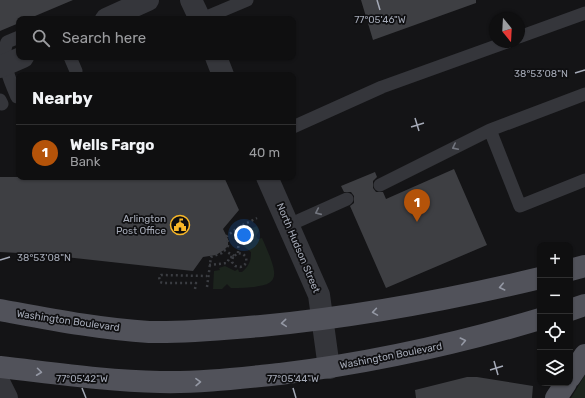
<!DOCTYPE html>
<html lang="en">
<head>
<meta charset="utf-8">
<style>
  body { margin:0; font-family:Rubik,sans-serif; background:#181819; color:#f1f3f6 }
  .controls { position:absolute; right:12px; bottom:12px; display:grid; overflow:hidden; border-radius:8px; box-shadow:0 1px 3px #0004 }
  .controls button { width:36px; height:36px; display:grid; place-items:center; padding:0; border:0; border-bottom:1px solid #2f2f30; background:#0f0f10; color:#f1f3f6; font:20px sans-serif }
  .compass { position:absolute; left:489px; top:12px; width:36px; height:36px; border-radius:50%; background:#0f0f10; box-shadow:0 1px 3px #0004; rotate:162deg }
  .you { position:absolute; left:244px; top:235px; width:14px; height:14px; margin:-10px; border:3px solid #fff; border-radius:50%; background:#1a73e8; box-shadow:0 0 0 6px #1a73e833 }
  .badge { display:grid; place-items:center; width:26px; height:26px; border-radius:50%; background:#b45309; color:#fff; font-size:13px; font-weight:700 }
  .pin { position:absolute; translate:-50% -33px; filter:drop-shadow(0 1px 2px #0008) }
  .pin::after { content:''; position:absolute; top:21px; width:14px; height:12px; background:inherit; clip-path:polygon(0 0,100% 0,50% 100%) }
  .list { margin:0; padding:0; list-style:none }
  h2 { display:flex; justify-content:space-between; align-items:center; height:52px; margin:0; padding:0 16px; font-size:17px }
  h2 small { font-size:13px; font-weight:400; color:#9b9c9f }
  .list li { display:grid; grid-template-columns:26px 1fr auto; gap:12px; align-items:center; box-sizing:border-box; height:56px; padding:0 16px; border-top:1px solid #2f2f30 }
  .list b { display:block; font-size:15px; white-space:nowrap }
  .list p { margin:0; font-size:13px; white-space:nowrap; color:#9b9c9f }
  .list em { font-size:13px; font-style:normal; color:#9b9c9f }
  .icon { flex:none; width:22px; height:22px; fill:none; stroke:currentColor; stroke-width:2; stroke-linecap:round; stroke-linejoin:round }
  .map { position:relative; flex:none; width:585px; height:398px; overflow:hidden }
  .search { position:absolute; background:#0f0f10; box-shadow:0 1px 3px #0004; left:16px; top:16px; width:280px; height:44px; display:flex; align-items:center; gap:10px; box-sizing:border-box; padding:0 14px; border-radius:8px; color:#9b9c9f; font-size:15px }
  .panel { position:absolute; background:#0f0f10; box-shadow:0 1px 3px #0004; left:16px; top:72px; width:280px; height:108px; border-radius:8px }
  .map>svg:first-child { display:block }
</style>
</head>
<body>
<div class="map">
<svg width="585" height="398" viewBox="0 0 585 398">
  <rect width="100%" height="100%" fill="#141416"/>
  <path fill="#1c241d" d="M257,226L259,231L256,236L258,239L262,238C282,283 281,287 231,288L227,284L222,289H213L214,271L220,270L219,268L225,266L235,271L238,269L239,272H242C249,266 251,261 251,252L242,245L241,232Z
    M585,375V398H571Z"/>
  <path fill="#3e3f43" d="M0,0H73L28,19H19V23L0,31Z
    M361,0H476V3L373,40Z
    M454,169L487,245L386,288L350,206L354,203V196L351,192H344L341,186L375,172L377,177L373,181V188L376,192H383L386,199Z
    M0,177H224L239,210L223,229L228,239V246L224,250L216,255L203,257L193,271L38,254L0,252Z
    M467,377H477L533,386L532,398H416L415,390Z"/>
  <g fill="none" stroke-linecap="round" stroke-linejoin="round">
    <path stroke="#3b3d42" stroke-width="2.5" stroke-dasharray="2 3" stroke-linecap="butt" d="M224,250L234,256
      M238,253L239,227L257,218
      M233,257L232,262L235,266L240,267C245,266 247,263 246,257L243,254L238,253
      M209,265L227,263L230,257H233L238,253
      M207,287L211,257L222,253L228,246L227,236L239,227
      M195,289L196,283H163L160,282L159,277L161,275L207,276"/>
    <path stroke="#35363b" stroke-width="13" d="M202,19L247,0
      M519,37L585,13
      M70,57L76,71
      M585,94L490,130L520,206L585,180
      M17,97C10,81 0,59 7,42L19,37
      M0,100L2,104
      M293,127L382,87L507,42
      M380,185L490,130
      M289,225L347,199"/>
    <path stroke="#35363b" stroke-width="22" d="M191,0L200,19
      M106,19L148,0
      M216,57L223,75
      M0,67L23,57
      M267,177L319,295L329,368"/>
    <path stroke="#35363b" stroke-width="22" d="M0,384L7,398"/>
    <path stroke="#51525a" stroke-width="22" d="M570,270L585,266
      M0,310C49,319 99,329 149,332C187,333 224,329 261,326C355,317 448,300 540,278
      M570,310L585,305
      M0,367C53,373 106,381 160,382C200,383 240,378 280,374C370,363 453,345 540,319
      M570,377L585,355
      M556,398L566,383"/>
  </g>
  <defs><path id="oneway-chevron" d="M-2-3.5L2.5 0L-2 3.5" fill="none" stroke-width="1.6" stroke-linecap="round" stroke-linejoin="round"/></defs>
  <g stroke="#73767f">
    <use href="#oneway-chevron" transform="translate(455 147) rotate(153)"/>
    <use href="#oneway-chevron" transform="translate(318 212) rotate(156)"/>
  </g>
  <g stroke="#9498a4">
    <use href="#oneway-chevron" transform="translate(502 287) rotate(167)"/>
    <use href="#oneway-chevron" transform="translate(375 312) rotate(171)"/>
    <use href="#oneway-chevron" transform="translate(284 323) rotate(175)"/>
    <use href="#oneway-chevron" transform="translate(463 341) rotate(-13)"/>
    <use href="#oneway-chevron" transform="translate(39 372) rotate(7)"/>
    <use href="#oneway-chevron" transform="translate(198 382) rotate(-1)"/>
  </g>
  <path fill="none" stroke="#a5aab7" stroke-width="1.5" d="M377,0L380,10M575,73L585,70M415,118L419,131M411,127L424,123M0,260L10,257M494,361L498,375M490,370L503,366M82,388L86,398M293,388L296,398"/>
  <defs>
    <g id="civic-ring" transform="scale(1)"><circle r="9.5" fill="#0f0f11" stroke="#f9b829" stroke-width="1.5"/><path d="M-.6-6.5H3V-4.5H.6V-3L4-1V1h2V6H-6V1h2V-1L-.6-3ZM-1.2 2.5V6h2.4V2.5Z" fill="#f9b829"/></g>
  </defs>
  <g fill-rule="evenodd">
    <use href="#civic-ring" x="180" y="225"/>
  </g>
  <g text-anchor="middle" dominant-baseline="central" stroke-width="3.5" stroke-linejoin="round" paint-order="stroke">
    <g font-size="10" fill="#a5aab7" stroke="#0f0f11" text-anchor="end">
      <text x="166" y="219">Arlington<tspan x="166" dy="12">Post Office</tspan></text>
    </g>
    <g font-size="10" fill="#a5aab7" stroke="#0f0f11">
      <text transform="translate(298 248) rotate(67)">North Hudson Street</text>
      <text transform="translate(68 321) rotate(8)">Washington Boulevard</text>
      <text transform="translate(391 356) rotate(-11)">Washington Boulevard</text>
    </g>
  </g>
  <g font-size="10" text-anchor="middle" fill="#a5aab7" stroke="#0f0f11" stroke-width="3.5" stroke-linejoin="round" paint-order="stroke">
    <text x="380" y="23">77°05'46"W</text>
    <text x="541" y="77">38°53'08"N</text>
    <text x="44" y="261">38°53'08"N</text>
    <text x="82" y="382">77°05'42"W</text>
    <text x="293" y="382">77°05'44"W</text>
  </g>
</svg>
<div class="controls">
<button>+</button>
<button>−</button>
<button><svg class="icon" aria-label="locate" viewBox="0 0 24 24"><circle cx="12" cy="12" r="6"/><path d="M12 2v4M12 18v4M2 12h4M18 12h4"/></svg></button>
<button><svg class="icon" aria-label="layers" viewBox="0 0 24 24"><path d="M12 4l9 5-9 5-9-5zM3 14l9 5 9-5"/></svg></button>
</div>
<svg class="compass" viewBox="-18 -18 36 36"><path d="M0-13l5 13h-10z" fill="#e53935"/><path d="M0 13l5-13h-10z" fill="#9b9c9f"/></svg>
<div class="you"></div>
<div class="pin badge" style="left:417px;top:222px">1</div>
<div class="search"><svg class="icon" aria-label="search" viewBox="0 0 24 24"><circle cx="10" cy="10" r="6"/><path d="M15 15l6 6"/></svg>Search here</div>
<section class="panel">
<h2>Nearby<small></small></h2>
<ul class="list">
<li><span class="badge">1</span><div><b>Wells Fargo</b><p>Bank</p></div><em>40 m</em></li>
</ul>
</section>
</div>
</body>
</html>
